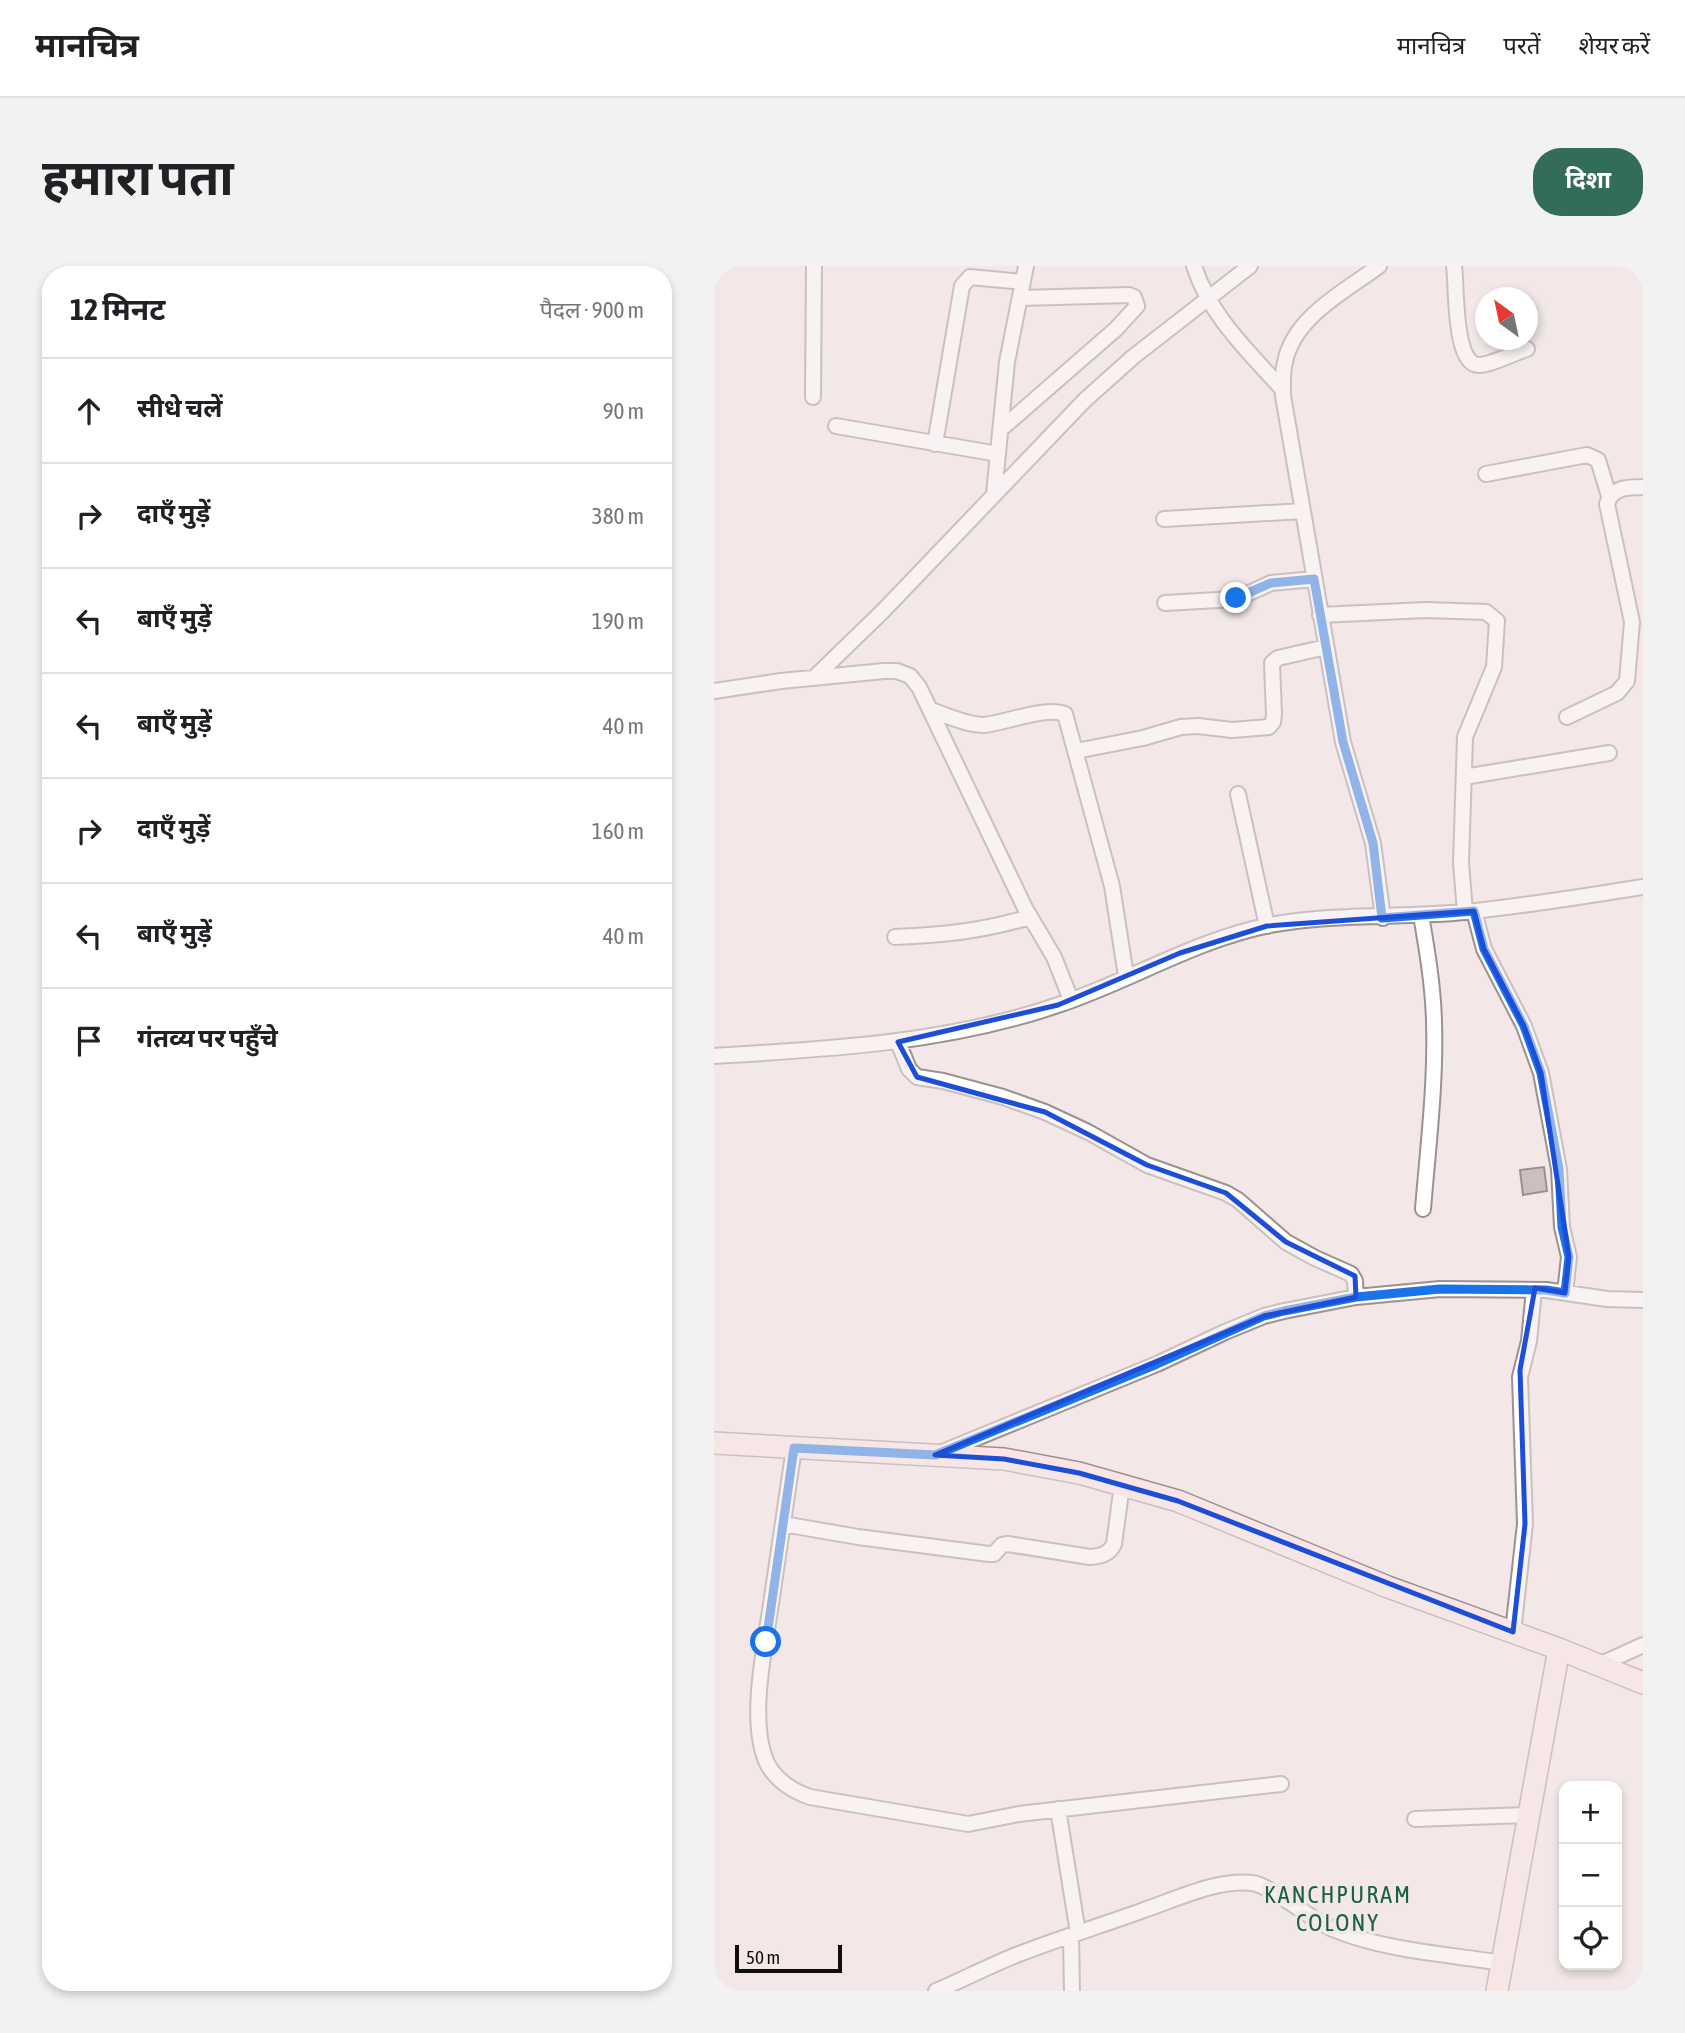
<!DOCTYPE html>
<html lang="hi">
<head>
<meta charset="utf-8">
<style>
  body { margin:0; font-family:"Asap Condensed","Noto Sans Devanagari",sans-serif; background:#f2f2f2; color:#202124 }
  .controls { position:absolute; right:21px; bottom:21px; display:grid; overflow:hidden; border-radius:14px; box-shadow:0 4px 10px #0003 }
  .controls button { width:63px; height:63px; display:grid; place-items:center; padding:0; border:0; border-bottom:2px solid #e0e0e0; background:#fff; color:#202124; font:35px sans-serif }
  .compass { position:absolute; left:761px; top:21px; width:63px; height:63px; border-radius:50%; background:#fff; box-shadow:0 4px 10px #0003; rotate:327deg }
  .scale { position:absolute; left:21px; bottom:18px; width:107px; box-sizing:border-box; padding-left:7px; border:4px solid #120e0e; border-top:0; font-size:19px; line-height:24px; white-space:nowrap; color:#120e0e; -webkit-text-stroke:5px #f3e7e7; paint-order:stroke }
  .stop { position:absolute; width:21px; height:21px; margin:-16px; border:5px solid #1a73e8; border-radius:50%; background:#fff }
  .stop.end { background:#1a73e8; border-color:#fff; box-shadow:0 2px 7px #0008 }
  .list { margin:0; padding:0; list-style:none }
  h2 { display:flex; justify-content:space-between; align-items:center; height:91px; margin:0; padding:0 28px; font-size:30px }
  h2 small { font-size:23px; font-weight:400; color:#757577 }
  .list li { display:grid; grid-template-columns:46px 1fr auto; gap:21px; align-items:center; box-sizing:border-box; height:105px; padding:0 28px; border-top:2px solid #e0e0e0 }
  .list b { display:block; font-size:26px; white-space:nowrap }
  .list em { font-size:23px; font-style:normal; color:#757577 }
  .icon { flex:none; width:38px; height:38px; fill:none; stroke:currentColor; stroke-width:2; stroke-linecap:round; stroke-linejoin:round }
  .map { position:relative; flex:none; width:929px; height:1725px; overflow:hidden; border-radius:28px }
  header { display:flex; align-items:center; gap:42px; box-sizing:border-box; height:98px; padding:0 35px; background:#fff; border-bottom:2px solid #e0e0e0 }
  header strong { font-size:33px }
  nav { display:flex; gap:38px; margin-inline-start:auto; font-size:24px }
  .intro { display:flex; align-items:center; justify-content:space-between; box-sizing:border-box; height:168px; padding:0 42px }
  h1 { margin:0; font-size:49px }
  .button { padding:18px 32px; border-radius:28px; background:#336d57; color:#fff; font-size:24px; font-weight:700 }
  main { display:flex; gap:42px; padding:0 42px }
  aside { flex:1; background:#fff; border-radius:28px; box-shadow:0 4px 10px #0003 }
  .map>svg:first-child { display:block }
</style>
</head>
<body>
<header>
<strong>मानचित्र</strong>
<nav><a>मानचित्र</a><a>परतें</a><a>शेयर करें</a></nav>
</header>
<div class="intro"><h1>हमारा पता</h1><a class="button">दिशा</a></div>
<main>
<aside>
<h2>12 मिनट<small>पैदल · 900 m</small></h2>
<ul class="list">
<li><svg class="icon" aria-label="ahead" viewBox="0 0 24 24"><path d="M12 20V5M6 11l6-6 6 6"/></svg><div><b>सीधे चलें</b></div><em>90 m</em></li>
<li><svg class="icon" aria-label="right" viewBox="0 0 24 24"><path d="M7 20v-9h11M14 6l5 5-5 5"/></svg><div><b>दाएँ मुड़ें</b></div><em>380 m</em></li>
<li><svg class="icon" aria-label="left" viewBox="0 0 24 24"><path d="M17 20v-9H6M10 6l-5 5 5 5"/></svg><div><b>बाएँ मुड़ें</b></div><em>190 m</em></li>
<li><svg class="icon" aria-label="left" viewBox="0 0 24 24"><path d="M17 20v-9H6M10 6l-5 5 5 5"/></svg><div><b>बाएँ मुड़ें</b></div><em>40 m</em></li>
<li><svg class="icon" aria-label="right" viewBox="0 0 24 24"><path d="M7 20v-9h11M14 6l5 5-5 5"/></svg><div><b>दाएँ मुड़ें</b></div><em>160 m</em></li>
<li><svg class="icon" aria-label="left" viewBox="0 0 24 24"><path d="M17 20v-9H6M10 6l-5 5 5 5"/></svg><div><b>बाएँ मुड़ें</b></div><em>40 m</em></li>
<li><svg class="icon" aria-label="arrive" viewBox="0 0 24 24"><path d="M6 21V4h12l-3 4 3 4H6"/></svg><div><b>गंतव्य पर पहुँचे</b></div></li>
</ul>
</aside>
<div class="map">
<svg width="929" height="1725" viewBox="0 0 929 1725">
  <rect width="100%" height="100%" fill="#f3e7e7"/>
  <path fill="#cbbfbf" stroke="#9b9090" stroke-width="2" d="M830,901L833,925L809,929L806,904Z"/>
  <g fill="none" stroke-linecap="round" stroke-linejoin="round">
    <g stroke="#9c9191" stroke-width="18">
      <path id="street" d="M480,0C496,50 534,85 569,124
        M665,0C630,26 580,51 571,96C568,107 569,119 569,130L629,476L659,577L669,652
        M740,0C743,19 739,101 766,99C779,98 800,87 813,83
        M99,131L100,0
        M122,160L284,188
        M286,164L402,63L423,40L420,31L415,29L306,32
        M221,178L248,20L256,11L309,16
        M772,208L873,189L884,194L895,230
        M280,228L293,96L312,0
        M450,253L589,245
        M451,337L522,333L557,317L600,313
        M606,349L712,344L772,346L783,355L780,401L751,471L747,597L751,646
        M101,411L169,345L371,134L419,91L536,0
        M0,425L67,415L170,405H183L196,410L205,421L311,642L340,691L357,734
        M217,444C232,449 253,459 270,459C291,457 332,440 351,448L398,620L412,710
        M853,451L903,427L913,415L918,356L893,238C898,221 914,221 929,221
        M362,485L429,472L467,461L484,460L518,464L555,461L559,456L560,449L558,397L564,392L612,381
        M750,511L895,487
        M524,528L553,660
        M760,645L770,683L810,760L827,807L845,903L848,961L855,991L851,1027
        M707,649C713,684 719,719 720,755C722,818 714,881 709,943
        M181,671C231,669 268,665 316,651
        M184,776L195,803L203,811L229,815L289,831L331,846L374,866L433,899L512,927L524,934L572,976L601,992L637,1008L641,1015L642,1031
        M0,790C116,783 233,777 344,739C416,715 481,674 556,659C620,647 687,652 751,646C811,640 870,630 929,621
        M80,1182C73,1232 65,1281 58,1331C52,1376 34,1452 52,1495C60,1513 78,1525 96,1531L254,1558L305,1548L567,1518
        M226,1187L443,1098L511,1066L550,1050L570,1045L642,1031L726,1023L832,1024L893,1033L929,1034
        M69,1258L144,1271L275,1288H280L288,1279L294,1278L376,1291C386,1290 395,1289 400,1278L408,1219
        M799,1366L811,1258L806,1111L815,1075L820,1024
        M885,1399L929,1379
        M344,1543L364,1667
        M701,1553L814,1549
        M357,1670L358,1725
        M222,1725C250,1713 277,1699 305,1688C346,1672 389,1659 430,1644C463,1633 503,1613 538,1617C559,1620 596,1654 621,1664C673,1685 733,1688 788,1697"/>
    </g>
    <g stroke="#9c9191" stroke-width="24">
      <path id="secondary" d="M0,1177L290,1193L365,1207L464,1235L674,1321L845,1383L929,1417
        M783,1725L845,1383"/>
    </g>
    <use href="#street" stroke="#fff" stroke-width="14"/>
    <use href="#secondary" stroke="#fbe4e5" stroke-width="21"/>
  </g>
  <g fill="none" stroke-linecap="round" stroke-linejoin="round">
    <path stroke="#1a73e8" stroke-width="9" d="M52,1376L80,1182L221,1189L443,1098L550,1050L570,1045L642,1031L726,1023L832,1024L851,1027L855,991L848,961L845,903L827,807L810,760L770,683L760,645L668,652L659,577L629,476L600,313L557,317L522,332"/>
  </g>
  <path d="M0 0H929V1725H0ZM760,645L770,683L810,760L827,807L855,991L851,1027L821,1022L806,1104L811,1258L799,1366L464,1235L365,1207L290,1193L221,1189L550,1050L642,1031L641,1010L572,976L512,927L433,899L331,846L203,811L184,776L344,739L466,687L553,660Z" fill="#f3e7e7" fill-opacity=".55" fill-rule="evenodd"/>
  <path fill="none" stroke="#1d4ed8" stroke-width="5" stroke-linejoin="round" d="M760,645L770,683L810,760L827,807L855,991L851,1027L821,1022L806,1104L811,1258L799,1366L464,1235L365,1207L290,1193L221,1189L550,1050L642,1031L641,1010L572,976L512,927L433,899L331,846L203,811L184,776L344,739L466,687L553,660Z"/>
  <g text-anchor="middle" dominant-baseline="central" stroke-width="7" stroke-linejoin="round" paint-order="stroke">
    <g font-size="24" letter-spacing="2" fill="#196049" stroke="#f3e7e7">
      <text x="624" y="1628">KANCHPURAM<tspan x="624" dy="28">COLONY</tspan></text>
    </g>
  </g>
</svg>
<div class="controls">
<button>+</button>
<button>−</button>
<button><svg class="icon" aria-label="locate" viewBox="0 0 24 24"><circle cx="12" cy="12" r="6"/><path d="M12 2v4M12 18v4M2 12h4M18 12h4"/></svg></button>
</div>
<svg class="compass" viewBox="-18 -18 36 36"><path d="M0-13l5 13h-10z" fill="#e53935"/><path d="M0 13l5-13h-10z" fill="#757577"/></svg>
<div class="scale">50 m</div>
<div class="stop" style="left:52px;top:1376px"></div>
<div class="stop end" style="left:522px;top:332px"></div>
</div>
</main>
</body>
</html>
